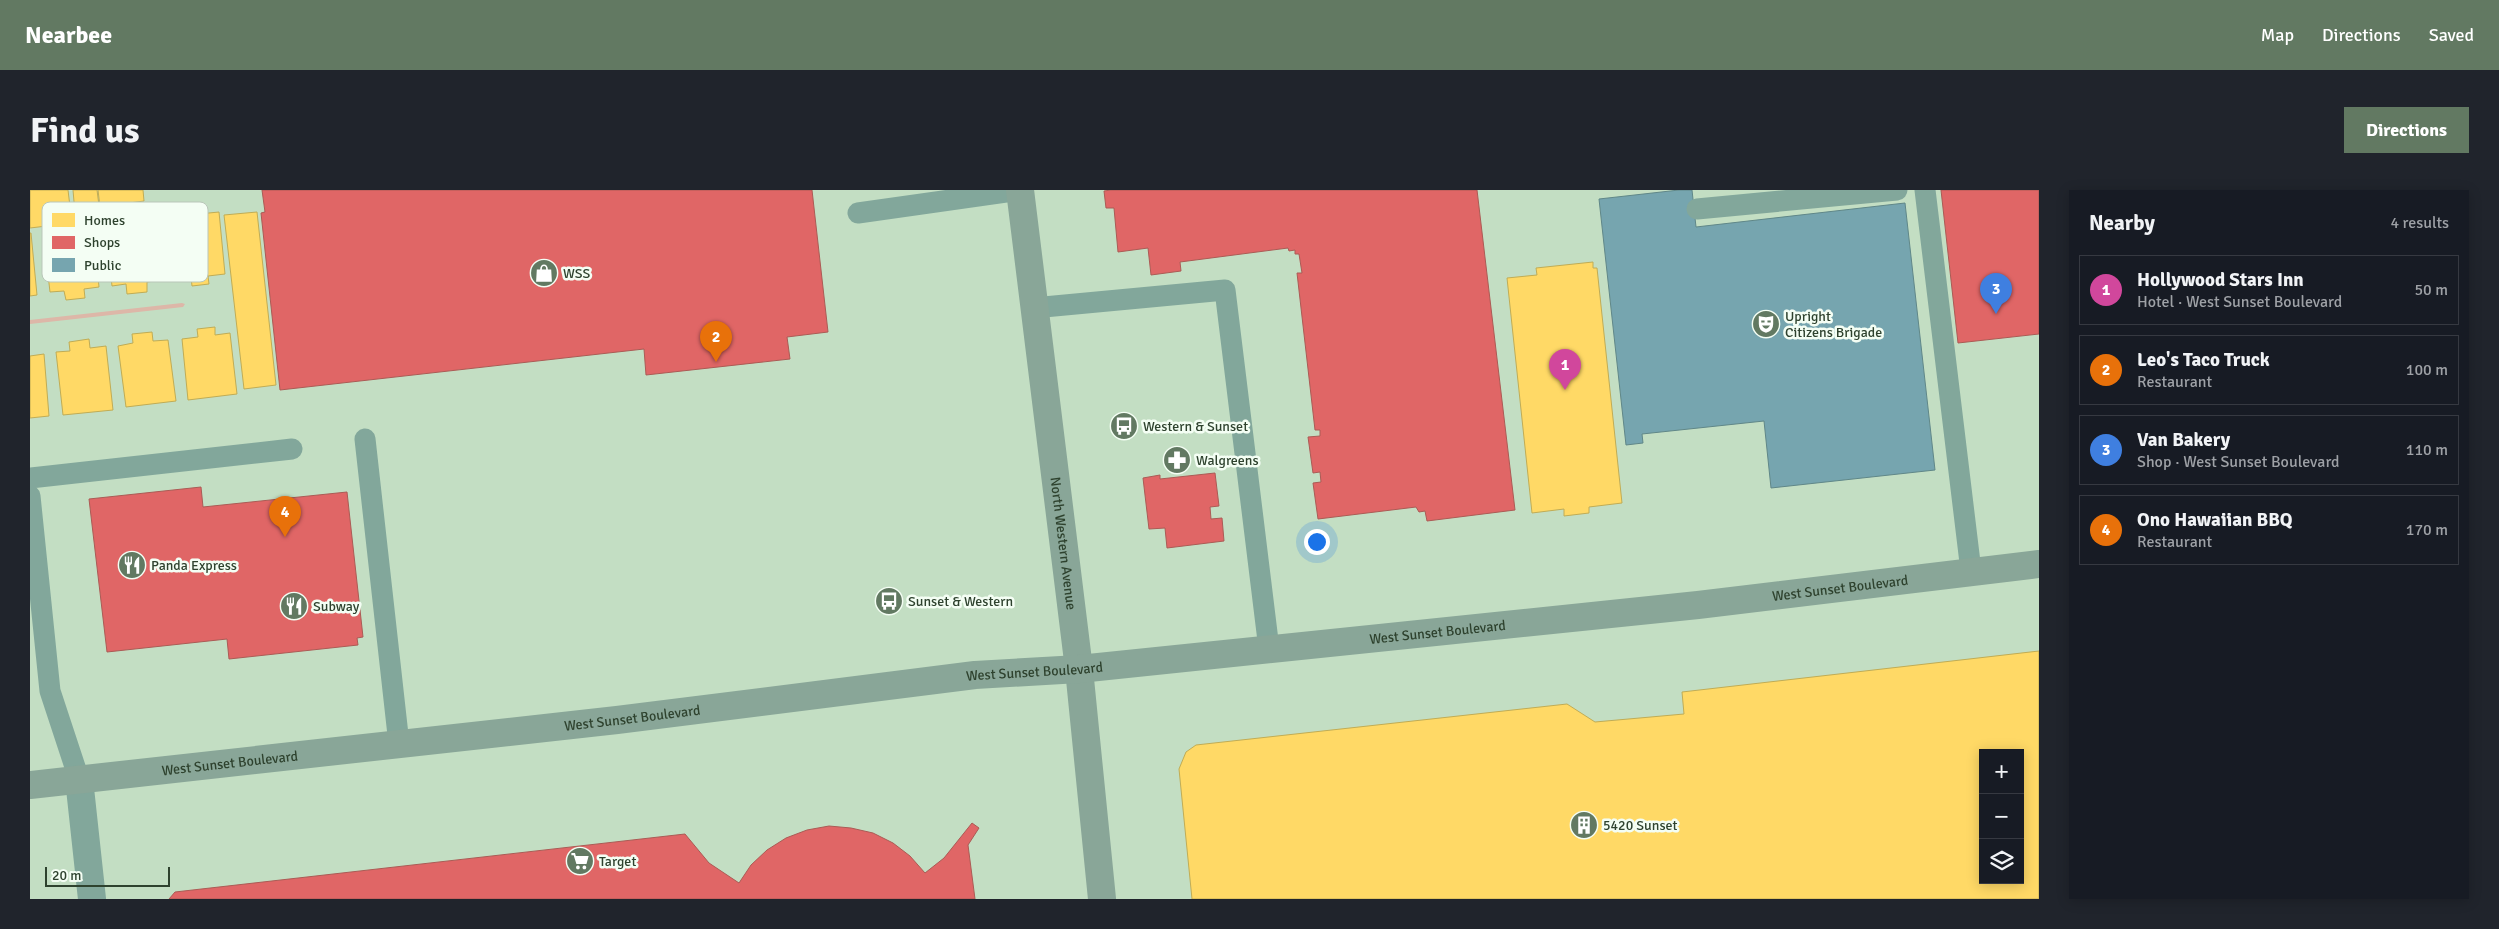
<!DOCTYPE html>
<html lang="en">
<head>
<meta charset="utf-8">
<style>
  body { margin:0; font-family:Signika,sans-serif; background:#20242c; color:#f1f3f6 }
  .controls { position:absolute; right:15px; bottom:15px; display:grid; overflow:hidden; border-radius:0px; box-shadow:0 2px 12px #0003 }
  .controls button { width:45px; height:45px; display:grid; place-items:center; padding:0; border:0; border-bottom:1px solid #363941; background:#171b24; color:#f1f3f6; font:25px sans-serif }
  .scale { position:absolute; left:15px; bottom:12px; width:125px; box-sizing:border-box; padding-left:5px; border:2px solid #2e422e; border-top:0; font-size:14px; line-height:18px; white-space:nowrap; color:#2e422e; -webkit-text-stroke:4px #f4fef4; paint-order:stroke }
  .you { position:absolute; left:1286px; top:351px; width:18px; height:18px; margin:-12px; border:4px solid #fff; border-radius:50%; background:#1a73e8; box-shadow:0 0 0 8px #1a73e833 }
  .badge { display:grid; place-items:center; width:32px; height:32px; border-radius:50%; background:#627962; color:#fff; font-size:16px; font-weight:700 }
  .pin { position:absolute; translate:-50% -41px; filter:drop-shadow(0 1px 2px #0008) }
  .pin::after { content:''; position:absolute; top:26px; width:18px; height:15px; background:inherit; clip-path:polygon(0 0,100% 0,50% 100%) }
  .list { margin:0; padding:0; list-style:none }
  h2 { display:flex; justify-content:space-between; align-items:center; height:65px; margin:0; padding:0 20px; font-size:21px }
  h2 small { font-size:16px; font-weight:400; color:#9ea1a6 }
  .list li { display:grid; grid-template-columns:32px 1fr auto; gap:15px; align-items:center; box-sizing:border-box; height:70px; margin:0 10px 10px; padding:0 10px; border:1px solid #363941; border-radius:0px }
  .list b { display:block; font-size:19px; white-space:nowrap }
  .list p { margin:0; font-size:16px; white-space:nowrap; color:#9ea1a6 }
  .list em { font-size:16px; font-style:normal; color:#9ea1a6 }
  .icon { flex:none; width:28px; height:28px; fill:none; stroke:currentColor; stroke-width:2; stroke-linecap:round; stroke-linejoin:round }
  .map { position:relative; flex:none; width:2009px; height:709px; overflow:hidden; border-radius:0px }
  header { display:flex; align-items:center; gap:30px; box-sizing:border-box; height:70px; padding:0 25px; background:#627962; color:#fff }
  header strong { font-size:24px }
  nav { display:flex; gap:28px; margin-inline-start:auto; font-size:18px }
  .intro { display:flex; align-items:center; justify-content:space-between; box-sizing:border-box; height:120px; padding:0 30px }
  h1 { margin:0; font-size:35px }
  .button { padding:12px 22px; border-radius:0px; background:#627962; color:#fff; font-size:18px; font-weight:700 }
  main { display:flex; gap:30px; padding:0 30px }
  aside { flex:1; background:#171b24; border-radius:0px; box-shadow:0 2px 12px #0003 }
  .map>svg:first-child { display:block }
</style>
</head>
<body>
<header>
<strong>Nearbee</strong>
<nav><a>Map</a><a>Directions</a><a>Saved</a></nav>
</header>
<div class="intro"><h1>Find us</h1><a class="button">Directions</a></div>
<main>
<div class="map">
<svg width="2009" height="709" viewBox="0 0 2009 709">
  <rect width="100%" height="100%" fill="#c3dec3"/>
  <path fill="#ddb7a8" d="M152,113L155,114L153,117L0,134V130Z"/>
  <path fill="#ffd966" stroke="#c0ac55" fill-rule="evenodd" d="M0,0H38L42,33L0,38Z
    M43,0H67L71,31L46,35Z
    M68,0H113L114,11L70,17Z
    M189,22L195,84L178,86L179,94L162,96L161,87L145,89L138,27Z
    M227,22L246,195L214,199L194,25Z
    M125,28L132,90L117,92V102L97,104L96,94L82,96L75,34Z
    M63,36L69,97L54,99L55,108L36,110L34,101L20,102L13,41Z
    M1,43L7,105L0,106V43Z
    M1563,72V78H1567L1592,313L1559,317V323L1534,326V319L1502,323L1477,88L1507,85L1506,78Z
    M185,137V145L200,143L207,204L158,210L152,149L168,147L167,139Z
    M122,142L123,151L138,150L146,211L96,217L88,156L103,153L102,144Z
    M59,149L60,158L76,156L83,220L33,225L26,162L40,161L39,152Z
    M14,164L19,226L0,228V166Z
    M2009,461V709H1162L1149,579L1156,562L1166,555L1537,514L1565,532L1654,524L1652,502ZM1953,563H1990V690H1953Z"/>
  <path fill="#e06666" stroke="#ab5b55" d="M232,0H782L798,142L757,147L760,169L616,185L614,159L250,200L231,23L235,22Z
    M1081,0H1447L1485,320L1397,331L1395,321L1389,322L1386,317L1288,329L1283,293L1291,292L1290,282L1283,283L1278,247L1290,246V240H1285L1267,83H1272L1269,64H1265V60L1259,61L1258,58L1150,72L1151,81L1121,85L1118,58L1088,62L1084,18H1076L1074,1Z
    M1911,0H2009V144L1928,153Z
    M1185,283L1189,316L1180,317L1181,329L1192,328L1194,351L1137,358L1135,338L1119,339L1113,288L1130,285V289Z
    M171,297L173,317L317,302L333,447L327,448L328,455L199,469L197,449L77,462L59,309Z
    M942,633L949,638L938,655L945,709H139L145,702L655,644L679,673L709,693L721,675L737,660L756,648L777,640L799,636L821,638L843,643L863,653L880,666L895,683L914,668Z"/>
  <path fill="#76a5af" stroke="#608788" d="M1649,0H1662L1666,37L1875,13L1905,280L1741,298L1734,231L1612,244L1613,253L1596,255L1569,9Z"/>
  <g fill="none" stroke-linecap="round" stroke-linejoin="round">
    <path stroke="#82a79b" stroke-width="21" d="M1895,0L1941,381
      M1667,19L1867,0
      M828,23L990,0
      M1003,118L1195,100L1239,459
      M335,249L369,554
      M0,288L262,259
      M0,306L20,501L49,589"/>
    <path stroke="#82a79b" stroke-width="28" d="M49,589L62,709"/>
    <g stroke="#89a698" stroke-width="28">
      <path id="s1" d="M990,0L1049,479L1072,709"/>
      <path id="s2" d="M0,595L587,530L945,485L1049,479L1668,415L2009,374"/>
    </g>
  </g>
  <defs>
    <g id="shop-disc" transform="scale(1.4375)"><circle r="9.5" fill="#627962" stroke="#f4fef4"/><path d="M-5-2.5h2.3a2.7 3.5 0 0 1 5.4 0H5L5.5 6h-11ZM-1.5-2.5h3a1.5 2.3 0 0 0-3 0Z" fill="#fff"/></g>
    <g id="theatre-disc" transform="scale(1.4375)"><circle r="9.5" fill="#627962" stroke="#f4fef4"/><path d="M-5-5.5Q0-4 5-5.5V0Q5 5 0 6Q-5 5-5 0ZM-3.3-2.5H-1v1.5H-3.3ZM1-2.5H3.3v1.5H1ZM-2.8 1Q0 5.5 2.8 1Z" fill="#fff"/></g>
    <g id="bus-disc" transform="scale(1.4375)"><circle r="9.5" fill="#627962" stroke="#f4fef4"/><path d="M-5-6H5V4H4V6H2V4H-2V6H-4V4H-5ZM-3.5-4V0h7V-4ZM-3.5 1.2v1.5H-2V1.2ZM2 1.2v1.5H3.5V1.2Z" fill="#fff"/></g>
    <g id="pharmacy-disc" transform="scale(1.4375)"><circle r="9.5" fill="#627962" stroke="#f4fef4"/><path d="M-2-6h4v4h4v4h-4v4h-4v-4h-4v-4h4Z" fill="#fff"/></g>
    <g id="restaurant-disc" transform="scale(1.4375)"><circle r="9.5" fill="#627962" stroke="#f4fef4"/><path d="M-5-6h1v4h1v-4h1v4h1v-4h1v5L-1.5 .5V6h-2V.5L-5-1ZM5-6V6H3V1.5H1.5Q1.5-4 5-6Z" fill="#fff"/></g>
    <g id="building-disc" transform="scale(1.4375)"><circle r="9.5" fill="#627962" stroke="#f4fef4"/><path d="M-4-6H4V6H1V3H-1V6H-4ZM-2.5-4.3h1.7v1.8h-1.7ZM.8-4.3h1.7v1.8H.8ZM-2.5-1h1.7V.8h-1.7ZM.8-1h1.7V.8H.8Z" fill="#fff"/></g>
    <g id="supermarket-disc" transform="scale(1.4375)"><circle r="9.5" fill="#627962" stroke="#f4fef4"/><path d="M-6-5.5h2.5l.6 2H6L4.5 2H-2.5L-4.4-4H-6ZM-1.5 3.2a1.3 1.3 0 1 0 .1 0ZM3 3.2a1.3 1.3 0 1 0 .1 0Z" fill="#fff"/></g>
  </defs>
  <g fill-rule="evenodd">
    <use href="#shop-disc" x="514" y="83"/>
    <use href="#theatre-disc" x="1736" y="134"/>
    <use href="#bus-disc" x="1094" y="236"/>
    <use href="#pharmacy-disc" x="1147" y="270"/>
    <use href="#restaurant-disc" x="102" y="375"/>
    <use href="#bus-disc" x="859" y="411"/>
    <use href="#restaurant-disc" x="264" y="416"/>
    <use href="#building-disc" x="1554" y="635"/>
    <use href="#supermarket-disc" x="550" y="671"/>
  </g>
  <g text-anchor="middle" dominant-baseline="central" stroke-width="5" stroke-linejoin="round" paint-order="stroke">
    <g font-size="14" fill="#2e422e" stroke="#f4fef4" text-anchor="start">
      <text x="533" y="83">WSS</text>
      <text x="1755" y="126">Upright<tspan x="1755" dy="16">Citizens Brigade</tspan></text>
      <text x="1113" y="236">Western &amp; Sunset</text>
      <text x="1166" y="270">Walgreens</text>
      <text x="121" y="375">Panda Express</text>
      <text x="878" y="411">Sunset &amp; Western</text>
      <text x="283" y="416">Subway</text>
      <text x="1573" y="635">5420 Sunset</text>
      <text x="569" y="671">Target</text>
    </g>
    <g font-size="14" fill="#2e422e" stroke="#f4fef4">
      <text stroke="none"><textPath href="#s1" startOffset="356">North Western Avenue</textPath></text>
      <text stroke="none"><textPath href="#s2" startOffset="1821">West Sunset Boulevard</textPath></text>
      <text stroke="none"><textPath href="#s2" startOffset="1416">West Sunset Boulevard</textPath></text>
      <text stroke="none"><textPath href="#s2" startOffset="1011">West Sunset Boulevard</textPath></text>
      <text stroke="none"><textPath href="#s2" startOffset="606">West Sunset Boulevard</textPath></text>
      <text stroke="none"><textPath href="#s2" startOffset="201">West Sunset Boulevard</textPath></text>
    </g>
  </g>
  <rect x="12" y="12" width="166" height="80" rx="8" fill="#f4fef4" stroke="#b9c6b9" stroke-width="1"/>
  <rect x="22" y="23" width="23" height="14" fill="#ffd966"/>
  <rect x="22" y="46" width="23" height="13" fill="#e06666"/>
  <rect x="22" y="68" width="23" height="14" fill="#76a5af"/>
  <g font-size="14" fill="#2e422e">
    <text x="54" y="35">Homes</text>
    <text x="54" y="57">Shops</text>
    <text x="54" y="80">Public</text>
  </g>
</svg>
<div class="controls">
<button>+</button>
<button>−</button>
<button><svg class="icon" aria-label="layers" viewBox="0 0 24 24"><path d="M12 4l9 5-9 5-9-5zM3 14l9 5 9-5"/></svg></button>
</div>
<div class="scale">20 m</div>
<div class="you"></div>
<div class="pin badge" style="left:1535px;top:200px;background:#d1479c">1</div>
<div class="pin badge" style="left:686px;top:172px;background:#e8710a">2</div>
<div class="pin badge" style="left:1966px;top:124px;background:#3f7fe0">3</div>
<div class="pin badge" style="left:255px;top:347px;background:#e8710a">4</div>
</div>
<aside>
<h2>Nearby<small>4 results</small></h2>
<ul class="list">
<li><span class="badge" style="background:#d1479c">1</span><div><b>Hollywood Stars Inn</b><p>Hotel · West Sunset Boulevard</p></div><em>50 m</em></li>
<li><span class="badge" style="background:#e8710a">2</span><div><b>Leo's Taco Truck</b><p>Restaurant</p></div><em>100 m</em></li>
<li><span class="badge" style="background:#3f7fe0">3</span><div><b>Van Bakery</b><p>Shop · West Sunset Boulevard</p></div><em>110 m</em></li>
<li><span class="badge" style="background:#e8710a">4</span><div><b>Ono Hawaiian BBQ</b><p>Restaurant</p></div><em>170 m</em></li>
</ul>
</aside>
</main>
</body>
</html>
